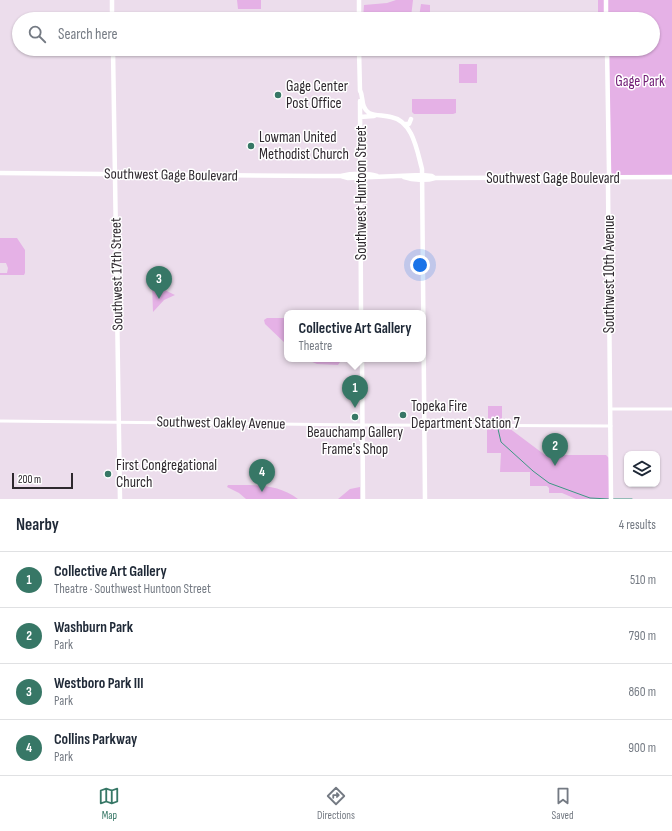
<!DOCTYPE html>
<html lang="en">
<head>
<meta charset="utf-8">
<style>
  body { margin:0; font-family:"Sofia Sans Condensed",sans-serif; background:#f2f2f3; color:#1f2937 }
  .controls { position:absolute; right:12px; bottom:12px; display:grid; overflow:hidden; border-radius:8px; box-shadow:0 1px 3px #0004 }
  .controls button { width:36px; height:36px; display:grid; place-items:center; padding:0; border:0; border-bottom:1px solid #e0e1e3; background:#fff; color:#1f2937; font:20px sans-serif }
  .scale { position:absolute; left:12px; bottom:10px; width:61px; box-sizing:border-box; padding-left:4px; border:2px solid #2e282e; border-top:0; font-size:11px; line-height:14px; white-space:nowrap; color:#2e282e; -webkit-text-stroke:3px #fff; paint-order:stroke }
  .you { position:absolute; left:420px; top:265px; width:14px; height:14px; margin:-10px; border:3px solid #fff; border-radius:50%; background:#1a73e8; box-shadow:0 0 0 6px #1a73e833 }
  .badge { display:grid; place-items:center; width:26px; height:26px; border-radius:50%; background:#377766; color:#fff; font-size:13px; font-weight:700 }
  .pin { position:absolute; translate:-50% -33px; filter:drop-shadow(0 1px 2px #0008) }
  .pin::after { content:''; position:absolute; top:21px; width:14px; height:12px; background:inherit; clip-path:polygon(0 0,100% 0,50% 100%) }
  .popup { position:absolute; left:284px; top:310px; width:142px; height:52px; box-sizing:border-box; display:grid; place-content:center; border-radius:8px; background:#fff; filter:drop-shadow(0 1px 3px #0005); font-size:13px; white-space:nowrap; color:#747a83 }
  .popup b { font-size:15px; color:#1f2937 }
  .popup::after { content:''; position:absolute; left:50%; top:100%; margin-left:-8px; border:8px solid transparent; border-top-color:#fff }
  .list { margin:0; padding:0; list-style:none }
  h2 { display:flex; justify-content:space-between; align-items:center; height:52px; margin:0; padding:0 16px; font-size:17px }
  h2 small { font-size:13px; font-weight:400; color:#747a83 }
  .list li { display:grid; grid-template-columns:26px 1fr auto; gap:12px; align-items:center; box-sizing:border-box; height:56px; padding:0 16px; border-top:1px solid #e0e1e3 }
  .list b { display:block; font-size:15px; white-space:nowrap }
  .list p { margin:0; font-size:13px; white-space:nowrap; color:#747a83 }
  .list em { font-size:13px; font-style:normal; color:#747a83 }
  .icon { flex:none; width:22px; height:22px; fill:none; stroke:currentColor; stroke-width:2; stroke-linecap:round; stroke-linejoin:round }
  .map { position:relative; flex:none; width:672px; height:499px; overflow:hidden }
  .search { position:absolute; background:#fff; box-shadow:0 1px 3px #0004; left:12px; right:12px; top:12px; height:44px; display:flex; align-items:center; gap:10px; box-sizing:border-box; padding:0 14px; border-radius:22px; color:#747a83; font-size:15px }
  .sheet { height:276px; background:#fff }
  nav { display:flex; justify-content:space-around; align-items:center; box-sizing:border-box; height:56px; border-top:1px solid #e0e1e3; background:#fff; font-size:11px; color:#747a83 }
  nav a { display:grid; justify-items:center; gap:2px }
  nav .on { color:#377766 }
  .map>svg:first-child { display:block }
</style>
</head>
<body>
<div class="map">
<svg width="672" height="499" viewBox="0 0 672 499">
  <rect width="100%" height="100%" fill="#ecddec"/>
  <path fill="#e5b1e6" d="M237,0H261V9H238Z
    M396,0H413L411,17H419L421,4L430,5V19H363L364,5L387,3Z
    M598,0H605V19H471L598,17Z
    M607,0H672V175H613L611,172L609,49H653V19H608Z
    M459,64H477V83H459Z
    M412,99H456V113L453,114H414L412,112Z
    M0,238H17L25,250V273L24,275H0V273H7L8,268L6,263H0Z
    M152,284L175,295L164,300L153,312Z
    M267,318H287V345L265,324L264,320Z
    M305,359H339L340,362L338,365L317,364Z
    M488,406H502V424H488Z
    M487,427L509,428L545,455H606L609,458V499H576L562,493H549V488L547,486H530V472H500L501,453H487Z
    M228,485C252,485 278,483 298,499H246L239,493L227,487Z
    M360,487V499H338L350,489Z"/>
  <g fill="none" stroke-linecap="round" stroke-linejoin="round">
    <path stroke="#3c9883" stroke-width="1" d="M498,429L501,442L533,471L549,483L590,498L609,499
      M612,499H632"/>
    <path stroke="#fff" stroke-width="3" d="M610,409H672
      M0,421L362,425L611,426"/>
    <path stroke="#fff" stroke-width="4.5" d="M112,0V19
      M606,0V19
      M359,19V0
      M113,49L120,499
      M359,49L360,91
      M607,49L609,173L608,183L611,499
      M360,90C364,98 360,106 369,113C376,116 383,115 391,117C413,121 417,151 422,169L425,499
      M360,101L361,313
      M360,117L374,116
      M404,124H409L411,119
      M0,173L319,176H341L348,178L422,175L432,176L435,178
      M341,176C352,173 367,173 377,176
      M404,177C413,180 426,181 435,178L672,177
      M362,359L363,499"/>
  </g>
  <g fill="#377766" stroke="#fff" stroke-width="1.5">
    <circle cx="278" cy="95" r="4"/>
    <circle cx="251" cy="146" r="4"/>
    <circle cx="403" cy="415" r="4"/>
    <circle cx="355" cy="417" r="4"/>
    <circle cx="108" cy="474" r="4"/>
  </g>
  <g text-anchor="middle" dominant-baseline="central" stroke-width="3" stroke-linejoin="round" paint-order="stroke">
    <g font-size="15" fill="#732177" stroke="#fff">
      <text x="640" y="81">Gage Park</text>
    </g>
    <g font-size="15" fill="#2e282e" stroke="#fff" text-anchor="start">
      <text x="286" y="86">Gage Center<tspan x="286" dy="17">Post Office</tspan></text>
      <text x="259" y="137">Lowman United<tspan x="259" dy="17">Methodist Church</tspan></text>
      <text x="411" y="406">Topeka Fire<tspan x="411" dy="17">Department Station 7</tspan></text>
      <text x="355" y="432" text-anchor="middle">Beauchamp Gallery<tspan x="355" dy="17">Frame's Shop</tspan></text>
      <text x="116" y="465">First Congregational<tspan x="116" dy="17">Church</tspan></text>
    </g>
    <g font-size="15" fill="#2e282e" stroke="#fff">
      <text transform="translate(171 175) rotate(1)">Southwest Gage Boulevard</text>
      <text x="553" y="178">Southwest Gage Boulevard</text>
      <text transform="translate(361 193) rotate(-90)">Southwest Huntoon Street</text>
      <text transform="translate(117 274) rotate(-91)">Southwest 17th Street</text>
      <text transform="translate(609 274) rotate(-90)">Southwest 10th Avenue</text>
      <text transform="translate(221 423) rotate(1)">Southwest Oakley Avenue</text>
    </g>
  </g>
</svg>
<div class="controls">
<button><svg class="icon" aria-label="layers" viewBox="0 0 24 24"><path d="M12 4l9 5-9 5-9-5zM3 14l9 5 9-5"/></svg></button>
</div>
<div class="scale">200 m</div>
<div class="you"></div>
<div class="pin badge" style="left:355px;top:408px">1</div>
<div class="popup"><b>Collective Art Gallery</b>Theatre</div>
<div class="pin badge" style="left:555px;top:466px">2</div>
<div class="pin badge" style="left:159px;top:299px">3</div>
<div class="pin badge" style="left:262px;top:492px">4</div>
<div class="search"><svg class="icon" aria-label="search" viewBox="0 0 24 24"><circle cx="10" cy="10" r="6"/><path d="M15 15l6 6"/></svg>Search here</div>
</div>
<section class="sheet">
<h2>Nearby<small>4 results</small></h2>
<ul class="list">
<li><span class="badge">1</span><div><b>Collective Art Gallery</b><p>Theatre · Southwest Huntoon Street</p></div><em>510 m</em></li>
<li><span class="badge">2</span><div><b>Washburn Park</b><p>Park</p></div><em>790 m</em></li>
<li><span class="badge">3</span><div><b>Westboro Park III</b><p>Park</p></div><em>860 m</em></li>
<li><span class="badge">4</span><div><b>Collins Parkway</b><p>Park</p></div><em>900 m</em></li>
</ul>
</section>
<nav>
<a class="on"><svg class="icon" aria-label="map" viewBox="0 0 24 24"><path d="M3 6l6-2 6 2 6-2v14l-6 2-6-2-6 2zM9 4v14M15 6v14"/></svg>Map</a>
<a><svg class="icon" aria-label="directions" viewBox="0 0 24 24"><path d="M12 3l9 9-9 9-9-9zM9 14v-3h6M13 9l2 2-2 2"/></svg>Directions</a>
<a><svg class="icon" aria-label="saved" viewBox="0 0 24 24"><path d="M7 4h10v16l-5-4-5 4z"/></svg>Saved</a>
</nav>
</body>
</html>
